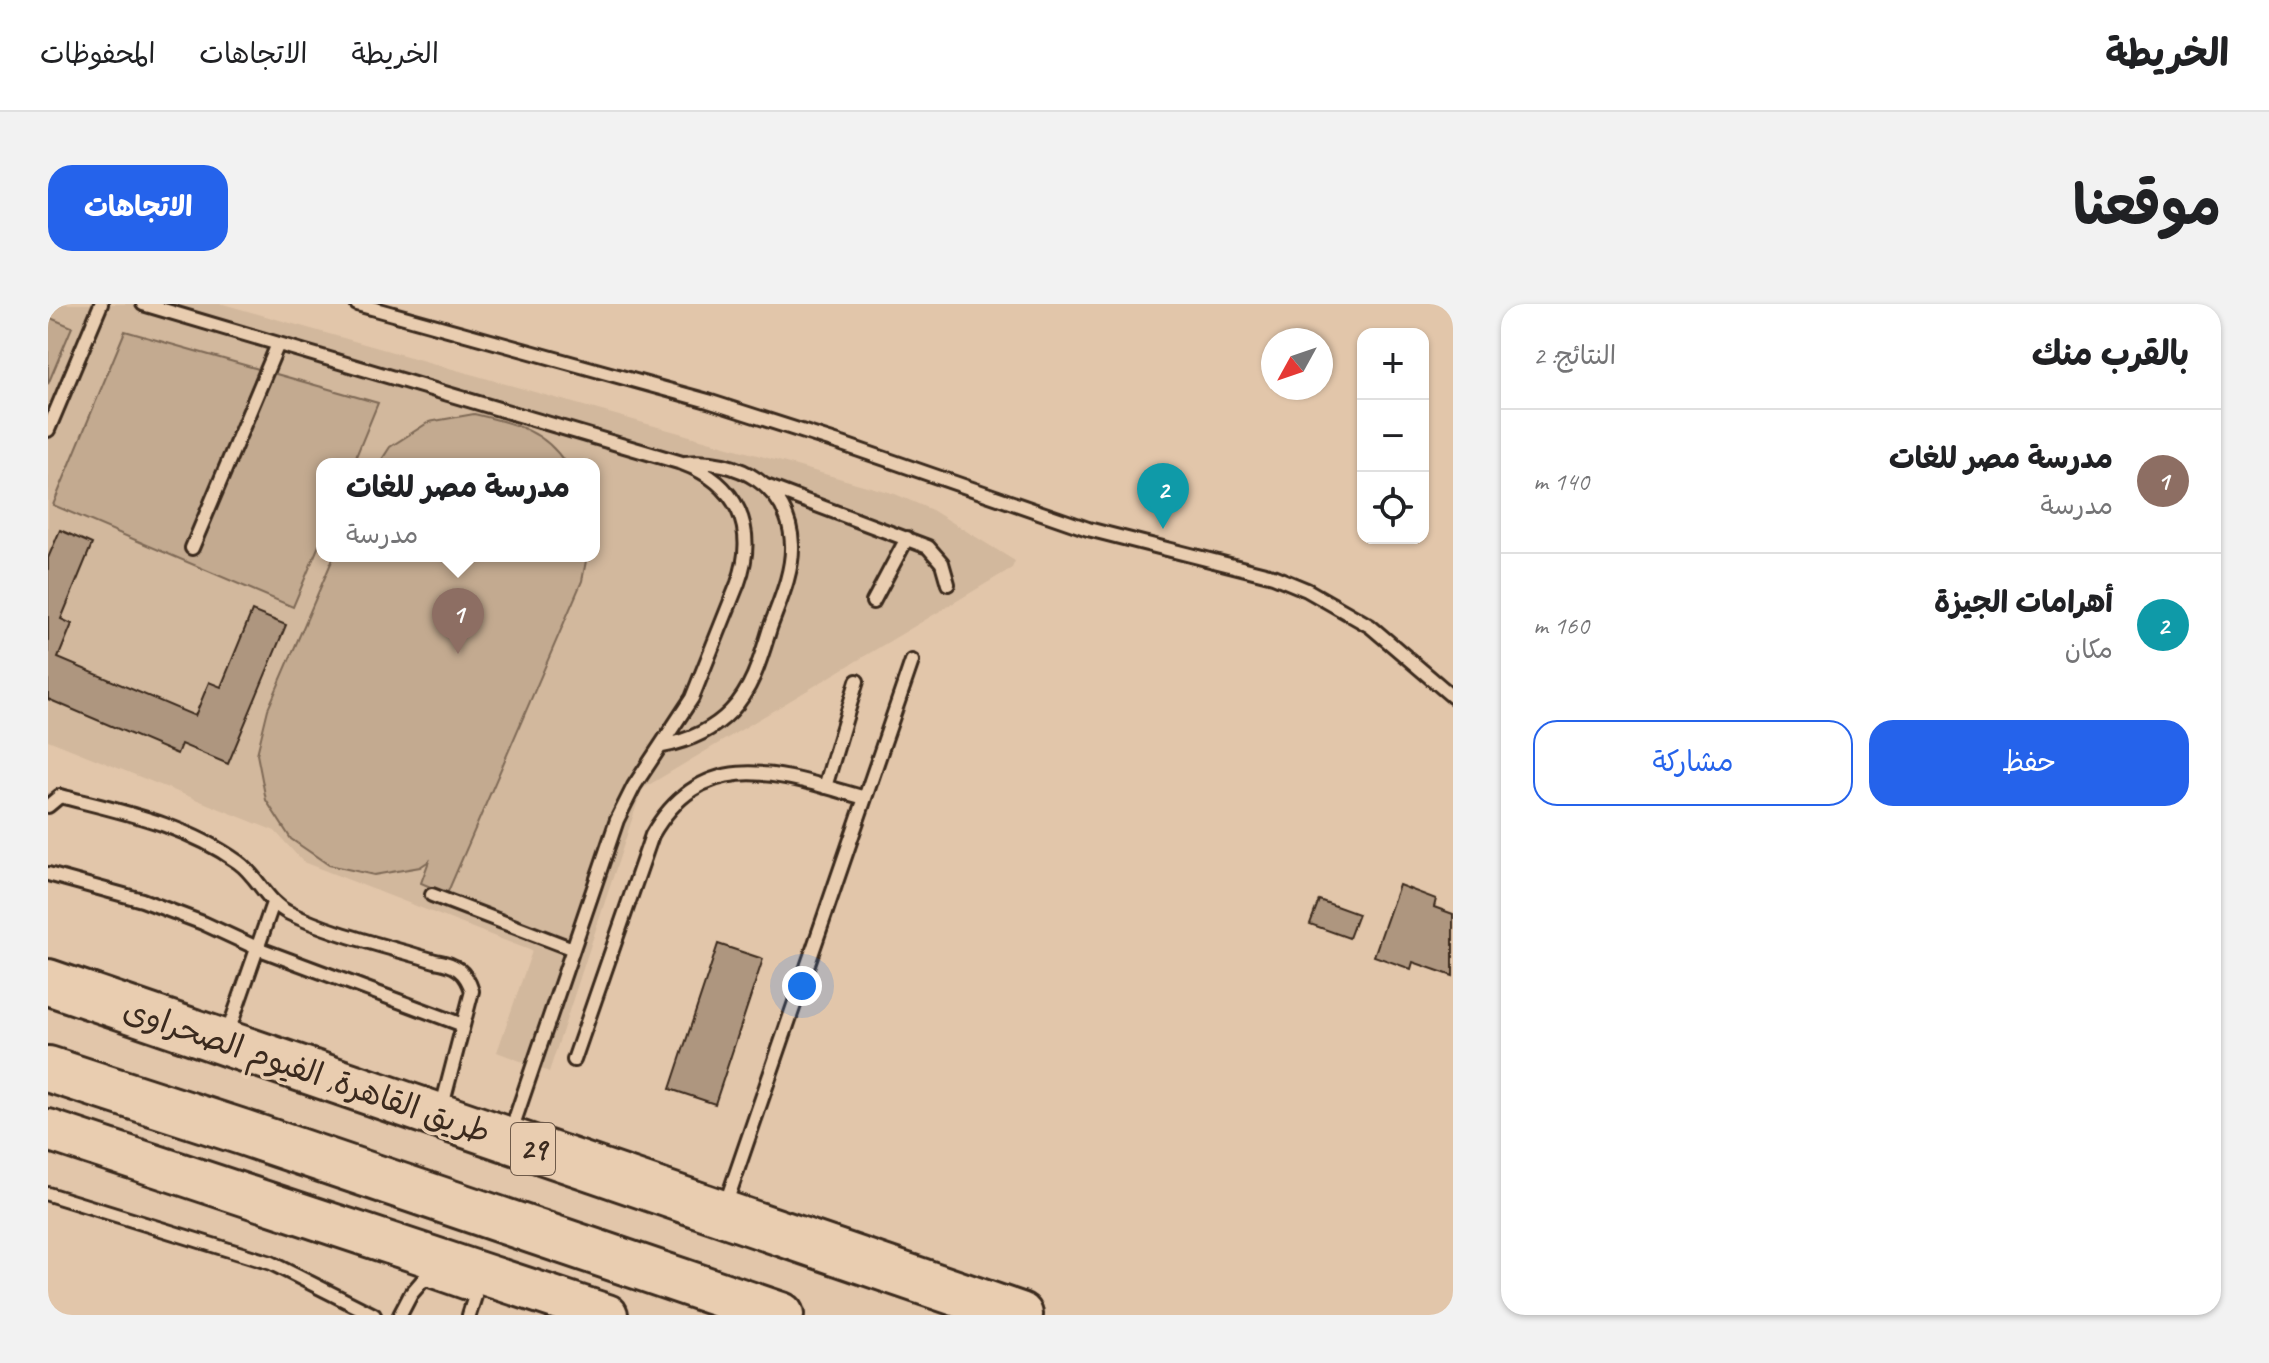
<!DOCTYPE html>
<html lang="ar">
<head>
<meta charset="utf-8">
<style>
  body { margin:0; font-family:Caveat,"Playpen Sans Arabic",sans-serif; background:#f2f2f2; color:#202124; direction:rtl }
  .controls { position:absolute; right:24px; top:24px; display:grid; overflow:hidden; border-radius:16px; box-shadow:0 2px 6px #0004 }
  .controls button { width:72px; height:72px; display:grid; place-items:center; padding:0; border:0; border-bottom:2px solid #e0e0e0; background:#fff; color:#202124; font:40px sans-serif }
  .compass { position:absolute; left:1213px; top:24px; width:72px; height:72px; border-radius:50%; background:#fff; box-shadow:0 2px 6px #0004; rotate:230deg }
  .you { position:absolute; left:754px; top:682px; width:28px; height:28px; margin:-20px; border:6px solid #fff; border-radius:50%; background:#1a73e8; box-shadow:0 0 0 12px #1a73e833 }
  .badge { display:grid; place-items:center; width:52px; height:52px; border-radius:50%; background:#2563eb; color:#fff; font-size:26px; font-weight:700 }
  .pin { position:absolute; translate:-50% -66px; filter:drop-shadow(0 2px 4px #0008) }
  .pin::after { content:''; position:absolute; top:42px; width:28px; height:24px; background:inherit; clip-path:polygon(0 0,100% 0,50% 100%) }
  .popup { position:absolute; left:268px; top:154px; width:284px; height:104px; box-sizing:border-box; display:grid; place-content:center; border-radius:16px; background:#fff; filter:drop-shadow(0 2px 6px #0005); font-size:26px; white-space:nowrap; color:#757577 }
  .popup b { font-size:30px; color:#202124 }
  .popup::after { content:''; position:absolute; left:50%; top:100%; margin-left:-16px; border:16px solid transparent; border-top-color:#fff }
  .list { margin:0; padding:0; list-style:none }
  h2 { display:flex; justify-content:space-between; align-items:center; height:104px; margin:0; padding:0 32px; font-size:34px }
  h2 small { font-size:26px; font-weight:400; color:#757577 }
  .list li { display:grid; grid-template-columns:52px 1fr auto; gap:24px; align-items:center; box-sizing:border-box; height:144px; padding:0 32px; border-top:2px solid #e0e0e0 }
  .list b { display:block; font-size:30px; white-space:nowrap }
  .list p { margin:0; font-size:26px; white-space:nowrap; color:#757577 }
  .list em { font-size:26px; font-style:normal; color:#757577 }
  .actions { display:flex; gap:16px; padding:24px 32px }
  .actions a { flex:1; padding:18px 0; border:2px solid #2563eb; border-radius:24px; text-align:center; font-size:28px; color:#2563eb }
  .actions .main { background:#2563eb; color:#fff }
  .icon { flex:none; width:44px; height:44px; fill:none; stroke:currentColor; stroke-width:2; stroke-linecap:round; stroke-linejoin:round }
  .map { position:relative; flex:none; width:1405px; height:1011px; overflow:hidden; direction:ltr; border-radius:24px }
  header { display:flex; align-items:center; gap:48px; box-sizing:border-box; height:112px; padding:0 40px; background:#fff; border-bottom:2px solid #e0e0e0 }
  header strong { font-size:38px }
  nav { display:flex; gap:44px; margin-inline-start:auto; font-size:28px }
  .intro { display:flex; align-items:center; justify-content:space-between; box-sizing:border-box; height:192px; padding:0 48px }
  h1 { margin:0; font-size:56px }
  .button { padding:20px 36px; border-radius:24px; background:#2563eb; color:#fff; font-size:28px; font-weight:700 }
  main { display:flex; gap:48px; padding:0 48px }
  aside { flex:1; background:#fff; border-radius:24px; box-shadow:0 2px 6px #0004 }
  .map>svg:first-child { display:block }
</style>
</head>
<body>
<header>
<strong>الخريطة</strong>
<nav><a>الخريطة</a><a>الاتجاهات</a><a>المحفوظات</a></nav>
</header>
<div class="intro"><h1>موقعنا</h1><a class="button">الاتجاهات</a></div>
<main>
<aside>
<h2>بالقرب منك<small>النتائج: 2</small></h2>
<ul class="list">
<li><span class="badge" style="background:#8d6e63">1</span><div><b>مدرسة مصر للغات</b><p>مدرسة</p></div><em>140 m</em></li>
<li><span class="badge" style="background:#0f9aa8">2</span><div><b>أهرامات الجيزة</b><p>مكان</p></div><em>160 m</em></li>
</ul>
<div class="actions"><a class="main">حفظ</a><a>مشاركة</a></div>
</aside>
<div class="map">
<svg width="1405" height="1011" viewBox="0 0 1405 1011">
  <rect width="100%" height="100%" fill="#e2c6aa"/>
  <filter id="ink" filterUnits="userSpaceOnUse"><feTurbulence type="fractalNoise" baseFrequency=".0125" numOctaves="2"/><feDisplacementMap in="SourceGraphic" scale="16" xChannelSelector="R" yChannelSelector="G"/><feConvolveMatrix kernelMatrix="1 2 1 2 8 2 1 2 1" color-interpolation-filters="sRGB"/></filter>
  <g filter="url(#ink)">
    <path fill="#d2b89d" fill-rule="evenodd" d="M0,0H175L847,190L884,206L967,257L964,264L594,485L501,768L449,748L484,647L255,558L227,527L0,436ZM274,160H546V252H274Z"/>
    <path fill="#c3aa90" stroke="#7f6a57" stroke-width="2" d="M0,13L24,23L0,80Z
      M77,27L330,99L305,160H274V234L245,303L5,201Z
      M426,110C464,119 496,125 518,160H331L342,143L381,118Z
      M286,252H539L534,277L399,590L373,579L381,557L372,563L326,571L281,561L243,535L218,496L209,450L220,405Z"/>
    <path fill="#ae967f" stroke="#3b2a1e" stroke-width="2" d="M12,226L44,240L13,315L24,320L10,354L147,412L161,378L173,383L204,307L238,321L180,460L133,440L129,450L0,395V254Z
      M1351,581L1388,595L1386,603L1405,610V672L1365,658L1363,665L1326,652Z
      M1271,596L1310,610L1301,634L1262,620Z
      M670,640L715,655L667,800L622,785Z"/>
    <g fill="none" stroke-linecap="round" stroke-linejoin="round">
      <g stroke="#3b2a1e" stroke-width="18">
        <path id="lane" d="M95,0L634,159C689,179 710,224 690,279L644,394L586,482L569,516L462,830
          M309,0L660,97L794,140L1040,225L1225,272L1259,286L1322,322L1405,393
          M0,126L53,0
          M718,182L880,243L894,259L900,280
          M144,244L230,40
          M825,298L859,234
          M614,442C640,437 664,427 683,407C705,384 713,353 722,324C731,299 745,269 744,241C742,183 690,153 637,159
          M777,483L809,377
          M0,502L12,492C74,508 137,520 190,558C210,572 218,598 241,609C286,631 339,642 387,657C407,660 418,667 424,687L393,806
          M0,570L94,596L155,619L209,644L415,721
          M384,591L525,645
          M179,731L225,599
          M526,756L604,531C657,439 735,471 817,494
          M0,890L223,959L326,1011
          M677,902L864,357
          M378,975L427,992L421,1011
          M352,1011L363,990L382,968"/>
      </g>
      <g stroke="#3b2a1e" stroke-width="46">
        <path id="primary" d="M0,826L559,1011"/>
      </g>
      <g stroke="#3b2a1e" stroke-width="50">
        <path id="highway" d="M0,678L972,1011
          M0,765L194,828L733,1011"/>
      </g>
      <use href="#lane" stroke="#e9cdb0" stroke-width="12"/>
      <use href="#primary" stroke="#e9cdb0" stroke-width="40"/>
      <use href="#highway" stroke="#e9cdb0" stroke-width="44"/>
    </g>
  </g>
  <g text-anchor="middle" dominant-baseline="central" stroke-width="7" stroke-linejoin="round" paint-order="stroke">
    <rect fill="#e9cdb0" stroke="#6f5b4a" stroke-width="2" x="463" y="819" width="44" height="52" rx="6"/>
    <g font-size="30" font-weight="bold" fill="#3b2a1e">
      <text x="485" y="845">29</text>
    </g>
    <g font-size="32" fill="#3b2a1e" stroke="#e9cdb0">
      <text transform="translate(259 767) rotate(19)">طريق القاهرة, الفيوم الصحراوى</text>
    </g>
  </g>
</svg>
<div class="controls">
<button>+</button>
<button>−</button>
<button><svg class="icon" aria-label="locate" viewBox="0 0 24 24"><circle cx="12" cy="12" r="6"/><path d="M12 2v4M12 18v4M2 12h4M18 12h4"/></svg></button>
</div>
<svg class="compass" viewBox="-18 -18 36 36"><path d="M0-13l5 13h-10z" fill="#e53935"/><path d="M0 13l5-13h-10z" fill="#757577"/></svg>
<div class="you"></div>
<div class="pin badge" style="left:410px;top:350px;background:#8d6e63">1</div>
<div class="popup"><b>مدرسة مصر للغات</b>مدرسة</div>
<div class="pin badge" style="left:1115px;top:225px;background:#0f9aa8">2</div>
</div>
</main>
</body>
</html>
